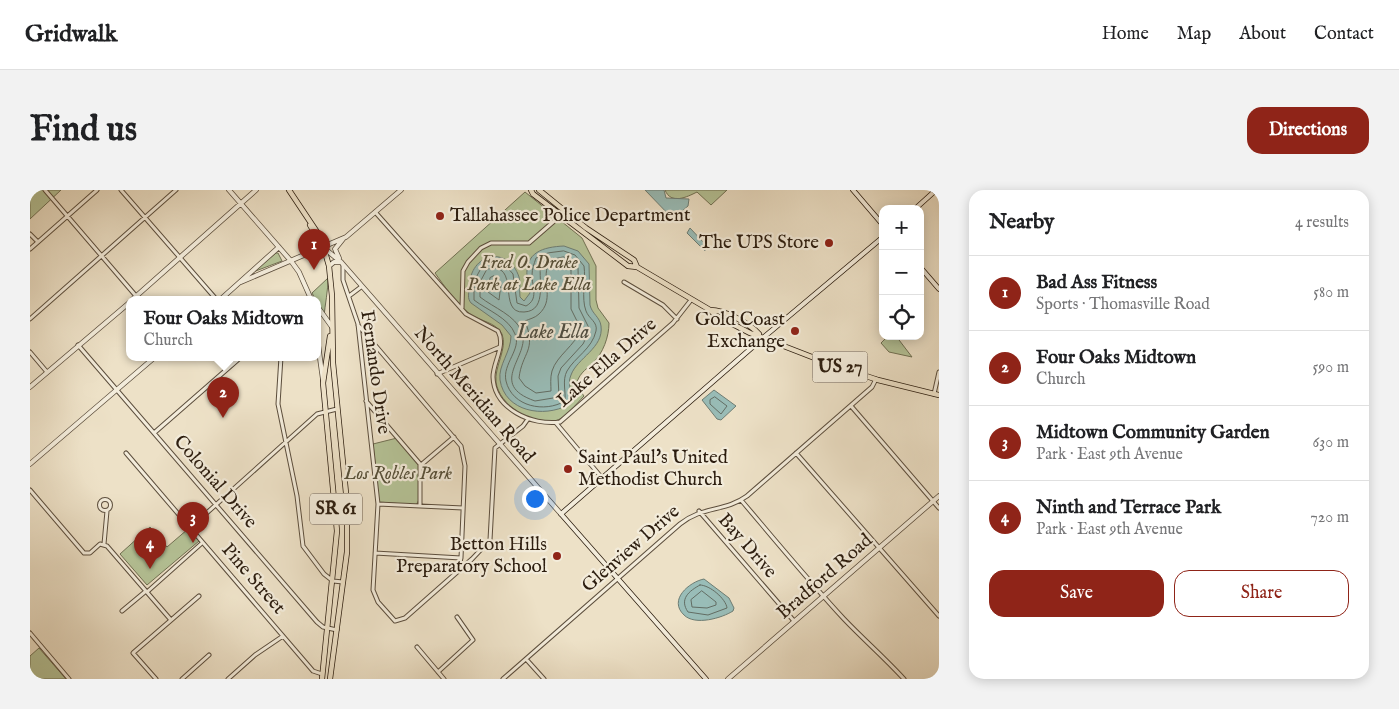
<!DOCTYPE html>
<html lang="en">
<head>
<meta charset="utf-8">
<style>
  body { margin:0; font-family:"IM FELL English",serif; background:#f2f2f2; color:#202124 }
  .controls { position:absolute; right:15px; top:15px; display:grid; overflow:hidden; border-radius:10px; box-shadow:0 2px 12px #0003 }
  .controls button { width:45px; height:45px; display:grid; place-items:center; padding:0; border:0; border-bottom:1px solid #e0e0e0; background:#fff; color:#202124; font:25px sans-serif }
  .you { position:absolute; left:504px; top:308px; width:18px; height:18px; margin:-12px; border:4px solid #fff; border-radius:50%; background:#1a73e8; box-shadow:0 0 0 8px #1a73e833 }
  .badge { display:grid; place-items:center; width:32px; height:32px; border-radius:50%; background:#8f2418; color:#fff; font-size:16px; font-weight:700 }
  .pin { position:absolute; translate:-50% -41px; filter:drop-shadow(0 1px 2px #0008) }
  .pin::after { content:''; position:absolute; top:26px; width:18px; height:15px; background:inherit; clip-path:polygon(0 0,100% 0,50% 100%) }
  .popup { position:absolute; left:96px; top:106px; width:195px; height:65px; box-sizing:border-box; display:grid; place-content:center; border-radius:10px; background:#fff; filter:drop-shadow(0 1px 4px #0005); font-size:16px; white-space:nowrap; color:#757577 }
  .popup b { font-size:19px; color:#202124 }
  .popup::after { content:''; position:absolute; left:50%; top:100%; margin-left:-10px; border:10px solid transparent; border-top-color:#fff }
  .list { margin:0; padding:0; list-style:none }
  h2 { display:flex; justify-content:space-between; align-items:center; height:65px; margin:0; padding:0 20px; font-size:21px }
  h2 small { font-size:16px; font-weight:400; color:#757577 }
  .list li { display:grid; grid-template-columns:32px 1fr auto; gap:15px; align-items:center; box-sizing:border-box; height:75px; padding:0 20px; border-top:1px solid #e0e0e0 }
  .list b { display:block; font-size:19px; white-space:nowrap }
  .list p { margin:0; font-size:16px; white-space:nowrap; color:#757577 }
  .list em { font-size:16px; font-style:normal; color:#757577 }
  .actions { display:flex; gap:10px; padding:15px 20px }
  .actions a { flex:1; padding:11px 0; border:1px solid #8f2418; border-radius:15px; text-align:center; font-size:18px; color:#8f2418 }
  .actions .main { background:#8f2418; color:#fff }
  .icon { flex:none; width:28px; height:28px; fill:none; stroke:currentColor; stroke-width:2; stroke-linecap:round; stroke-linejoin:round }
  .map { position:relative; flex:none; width:909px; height:489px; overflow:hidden; border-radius:15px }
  header { display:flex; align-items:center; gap:30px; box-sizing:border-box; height:70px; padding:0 25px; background:#fff; border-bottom:1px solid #e0e0e0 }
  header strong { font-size:24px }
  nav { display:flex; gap:28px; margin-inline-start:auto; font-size:18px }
  .intro { display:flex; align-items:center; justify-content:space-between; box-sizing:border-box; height:120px; padding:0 30px }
  h1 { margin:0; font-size:35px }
  .button { padding:12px 22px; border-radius:15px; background:#8f2418; color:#fff; font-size:18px; font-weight:700 }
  main { display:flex; gap:30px; padding:0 30px }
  aside { flex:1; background:#fff; border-radius:15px; box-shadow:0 2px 12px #0003 }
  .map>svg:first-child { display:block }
</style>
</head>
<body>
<header>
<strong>Gridwalk</strong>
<nav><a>Home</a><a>Map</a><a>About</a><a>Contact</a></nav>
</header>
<div class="intro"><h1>Find us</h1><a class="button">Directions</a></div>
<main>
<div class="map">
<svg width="909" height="489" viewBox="0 0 909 489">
  <rect width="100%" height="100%" fill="#ede1c7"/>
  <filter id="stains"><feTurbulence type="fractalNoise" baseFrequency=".004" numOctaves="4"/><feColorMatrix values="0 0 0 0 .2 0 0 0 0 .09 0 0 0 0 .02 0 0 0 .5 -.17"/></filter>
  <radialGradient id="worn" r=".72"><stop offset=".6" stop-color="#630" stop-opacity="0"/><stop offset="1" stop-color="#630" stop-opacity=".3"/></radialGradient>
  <path fill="#b5c397" stroke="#707053" d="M0,0H31L0,29Z
    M635,0H697L681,15L667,2C657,7 641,15 635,0Z
    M495,2L552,48L566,76V110L568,118L579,133C579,147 573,163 563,173C554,181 549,184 546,195L554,206C546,214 536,228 525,231C502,236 469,215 466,192C464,177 478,158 472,144C466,132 449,131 440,124C426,113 415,97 405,83Z
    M246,63H248L252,71L223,82Z
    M298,88C298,101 295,115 294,126L282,103Z
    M858,146H866L882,167L859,162L851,153Z
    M367,248L389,275L390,308L386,315L349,312L343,254Z
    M120,337L137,357L158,339L169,351L117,395L90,364Z
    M9,458L36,489H0V466Z"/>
  <path fill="#99bdb8" stroke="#6d7d74" d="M615,0H634L636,8L659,9L658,16L643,29Z
    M660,38L675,54V61L657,43Z
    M534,56L548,61L559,74L560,115C562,124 570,127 571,136C574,158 547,168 541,185C536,195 545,206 538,215C514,228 475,222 470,190C468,175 481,162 481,146L472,135L441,113C437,108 439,104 439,98C440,61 479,56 489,87C491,94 489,100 490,107L494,111L500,103C500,98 498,93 497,87C495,62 513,57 534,56Z
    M684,200L706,216L691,230L687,229L672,210Z
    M674,389L699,408L704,418L703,421C692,428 665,436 654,425C638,410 659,392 674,389Z"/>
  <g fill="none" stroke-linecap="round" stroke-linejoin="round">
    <path stroke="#626d64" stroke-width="1" d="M534,61L545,65L554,76C556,90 551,108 556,121C559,129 568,132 566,141C562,159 545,167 537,181C532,190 536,202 535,211C515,223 482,217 476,191C472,174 492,159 485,144C479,128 457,120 444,110V91L454,73C466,70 476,75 483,84L487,113L496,116C509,109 502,97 502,85C502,79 504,74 506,68L518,63Z
      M534,67L541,70L548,78L549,118L560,140L553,154L531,178L528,186L529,207L505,211C456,194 501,166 492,142C485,125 464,118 450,107V92L457,79C492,71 466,124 494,122C519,121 507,86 511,72Z
      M533,75L541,80V119L551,139C545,156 527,165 522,181C520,188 521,195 521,201L506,203L495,196L489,188C492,162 507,161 495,131C499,129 505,128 509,124C524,110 513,94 517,78Z
      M464,86L471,94L469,110L458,102L460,88Z
      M685,207L697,216L691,224L680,214V210Z
      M670,395C680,395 696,409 697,418L678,425L658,422C649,409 659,401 670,395Z
      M672,401L686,412V415L677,418L662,417L661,410Z"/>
    <g stroke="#5c4e3d" stroke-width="5">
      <path id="minor" d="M15,0L106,106
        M91,0L186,109
        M346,23L436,124L468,141C476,156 463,172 463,187C464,219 502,236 530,232L643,133L661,110
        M0,44L8,52
        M0,59L67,0
        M313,75V90L328,134L348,314L343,400L348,412L365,431L375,428L442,369L460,350L465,258L493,236L498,229
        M594,92L633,115L647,129
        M319,106L331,97
        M432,118L433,81L438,72L451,58L461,53H499L530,26
        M0,129L146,0
        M328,135L431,256L435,276L431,368L428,380
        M48,155L287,432L293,437L307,440
        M0,162L17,182
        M251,167L248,214L267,306L273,356L294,384L303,391L313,392
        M407,184L470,157
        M904,204L909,182
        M336,211L390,274V316
        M821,216L909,318
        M526,233L572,288
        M124,243L211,167
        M96,263L283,481L292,484
        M766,263L909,426
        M391,275L424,247
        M0,300L54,363H60L70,354L77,356L141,430
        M69.5 315a5.5 5.5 0 1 1 11 0a5.5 5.5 0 1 1-11 0Z
        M711,310C745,350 778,390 814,429C834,450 855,468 874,489
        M348,314L433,318
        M669,321L764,431
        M160,338L287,224L307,219
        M74,354L77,321
        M345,363L431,368
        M117,402L172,353
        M92,421L116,401
        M0,443L39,489
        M387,457L414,489
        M496,469L514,489
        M408,482L443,450L427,427
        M126,489L103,463L169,406
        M152,489L179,465
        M198,489L225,465L253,446
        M473,489L650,334C672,316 695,322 717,306L842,197L846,189"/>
    </g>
    <g stroke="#5c4e3d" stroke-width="5.5">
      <path id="tertiary" d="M199,0L261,71L269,82L281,109
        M294,58L311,72L531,324
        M309,68L305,59L313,49
        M299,76L304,72H311
        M211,92L316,47L371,0
        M103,109L226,0
        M191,109L249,57
        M287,116L302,137
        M287,147L293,190
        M0,197L99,113
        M0,274L125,167
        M698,489L909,306"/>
    </g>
    <g stroke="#2c1d0f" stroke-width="5.5">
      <path id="secondary" d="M823,0L853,35
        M885,19L906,0
        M890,77L909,99
        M676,489L531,324L734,147L853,47"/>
    </g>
    <g stroke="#2c1d0f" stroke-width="6">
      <path id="primary" d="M259,0L291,48L299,76L302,106L303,173L317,313V362L300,489
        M501,0L503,4L598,76L607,77L680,120L685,125L720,143L800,174L848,190L909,205
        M509,0L556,38L604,70L607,77
        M280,35L291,54
        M680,120C695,120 719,133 729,144
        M292,489L307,341L293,193L300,146"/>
    </g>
    <use href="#minor" stroke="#f3ecdb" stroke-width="3"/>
    <use href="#tertiary" stroke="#f3ecdb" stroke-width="4"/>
    <use href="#secondary" stroke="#f3ecdb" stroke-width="4"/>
    <use href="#primary" stroke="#ede1c7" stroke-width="4.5"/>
  </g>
  <g fill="#8f2418" stroke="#f3ecdb" stroke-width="2">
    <circle cx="410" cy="26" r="5"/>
    <circle cx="799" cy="53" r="5"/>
    <circle cx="765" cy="141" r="5"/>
    <circle cx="538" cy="279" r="5"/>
    <circle cx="527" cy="366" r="5"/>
  </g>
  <g text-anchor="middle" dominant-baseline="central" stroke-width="4.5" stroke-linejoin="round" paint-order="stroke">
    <g fill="#f3ecdb" stroke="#685b4c" stroke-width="1">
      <rect x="782.5" y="161.5" width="55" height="31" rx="4"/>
      <rect x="280" y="303.5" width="52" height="31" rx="4"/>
    </g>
    <g font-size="18" font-weight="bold" fill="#2c1d0f">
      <text x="810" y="177">US 27</text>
      <text x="306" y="319">SR 61</text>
    </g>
    <g font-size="19" fill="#2c1d0f" stroke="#f3ecdb" text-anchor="end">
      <text x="420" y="26" text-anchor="start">Tallahassee Police Department</text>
      <text x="789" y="53">The UPS Store</text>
      <text x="755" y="130">Gold Coast<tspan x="755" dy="22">Exchange</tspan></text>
      <text x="548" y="268" text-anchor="start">Saint Paul's United<tspan x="548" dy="22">Methodist Church</tspan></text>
      <text x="517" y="355">Betton Hills<tspan x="517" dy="22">Preparatory School</tspan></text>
    </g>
    <g font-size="19" font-style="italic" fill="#554f38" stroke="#f3ecdb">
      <text x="499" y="73">Fred O. Drake<tspan x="499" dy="22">Park at Lake Ella</tspan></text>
      <text x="368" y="284">Los Robles Park</text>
    </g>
    <g font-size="19" fill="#2c1d0f" stroke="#f3ecdb">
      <text transform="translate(577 173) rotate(-41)">Lake Ella Drive</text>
      <text transform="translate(345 182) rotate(82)">Fernando Drive</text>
      <text transform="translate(444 205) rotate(49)">North Meridian Road</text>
      <text transform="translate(185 292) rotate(49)">Colonial Drive</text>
      <text transform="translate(717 356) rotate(49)">Bay Drive</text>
      <text transform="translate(601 359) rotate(-41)">Glenview Drive</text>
      <text transform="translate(795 387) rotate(-41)">Bradford Road</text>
      <text transform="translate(223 389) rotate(49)">Pine Street</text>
    </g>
    <g font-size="20" font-style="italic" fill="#4d4d42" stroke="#f3ecdb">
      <text x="523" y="142">Lake Ella</text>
    </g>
  </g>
  <rect width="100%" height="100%" filter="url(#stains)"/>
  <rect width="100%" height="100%" fill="url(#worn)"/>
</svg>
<div class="controls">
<button>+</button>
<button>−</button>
<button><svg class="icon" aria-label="locate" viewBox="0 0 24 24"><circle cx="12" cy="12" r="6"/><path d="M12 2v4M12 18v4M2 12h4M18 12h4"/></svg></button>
</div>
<div class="you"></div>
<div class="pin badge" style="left:284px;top:80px">1</div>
<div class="pin badge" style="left:193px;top:228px">2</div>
<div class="popup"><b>Four Oaks Midtown</b>Church</div>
<div class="pin badge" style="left:163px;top:353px">3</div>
<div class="pin badge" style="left:120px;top:379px">4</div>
</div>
<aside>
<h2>Nearby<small>4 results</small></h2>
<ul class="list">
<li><span class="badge">1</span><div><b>Bad Ass Fitness</b><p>Sports · Thomasville Road</p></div><em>580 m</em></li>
<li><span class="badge">2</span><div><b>Four Oaks Midtown</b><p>Church</p></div><em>590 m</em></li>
<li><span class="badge">3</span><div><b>Midtown Community Garden</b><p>Park · East 9th Avenue</p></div><em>630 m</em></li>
<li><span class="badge">4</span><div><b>Ninth and Terrace Park</b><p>Park · East 9th Avenue</p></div><em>720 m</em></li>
</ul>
<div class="actions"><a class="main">Save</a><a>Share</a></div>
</aside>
</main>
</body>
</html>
